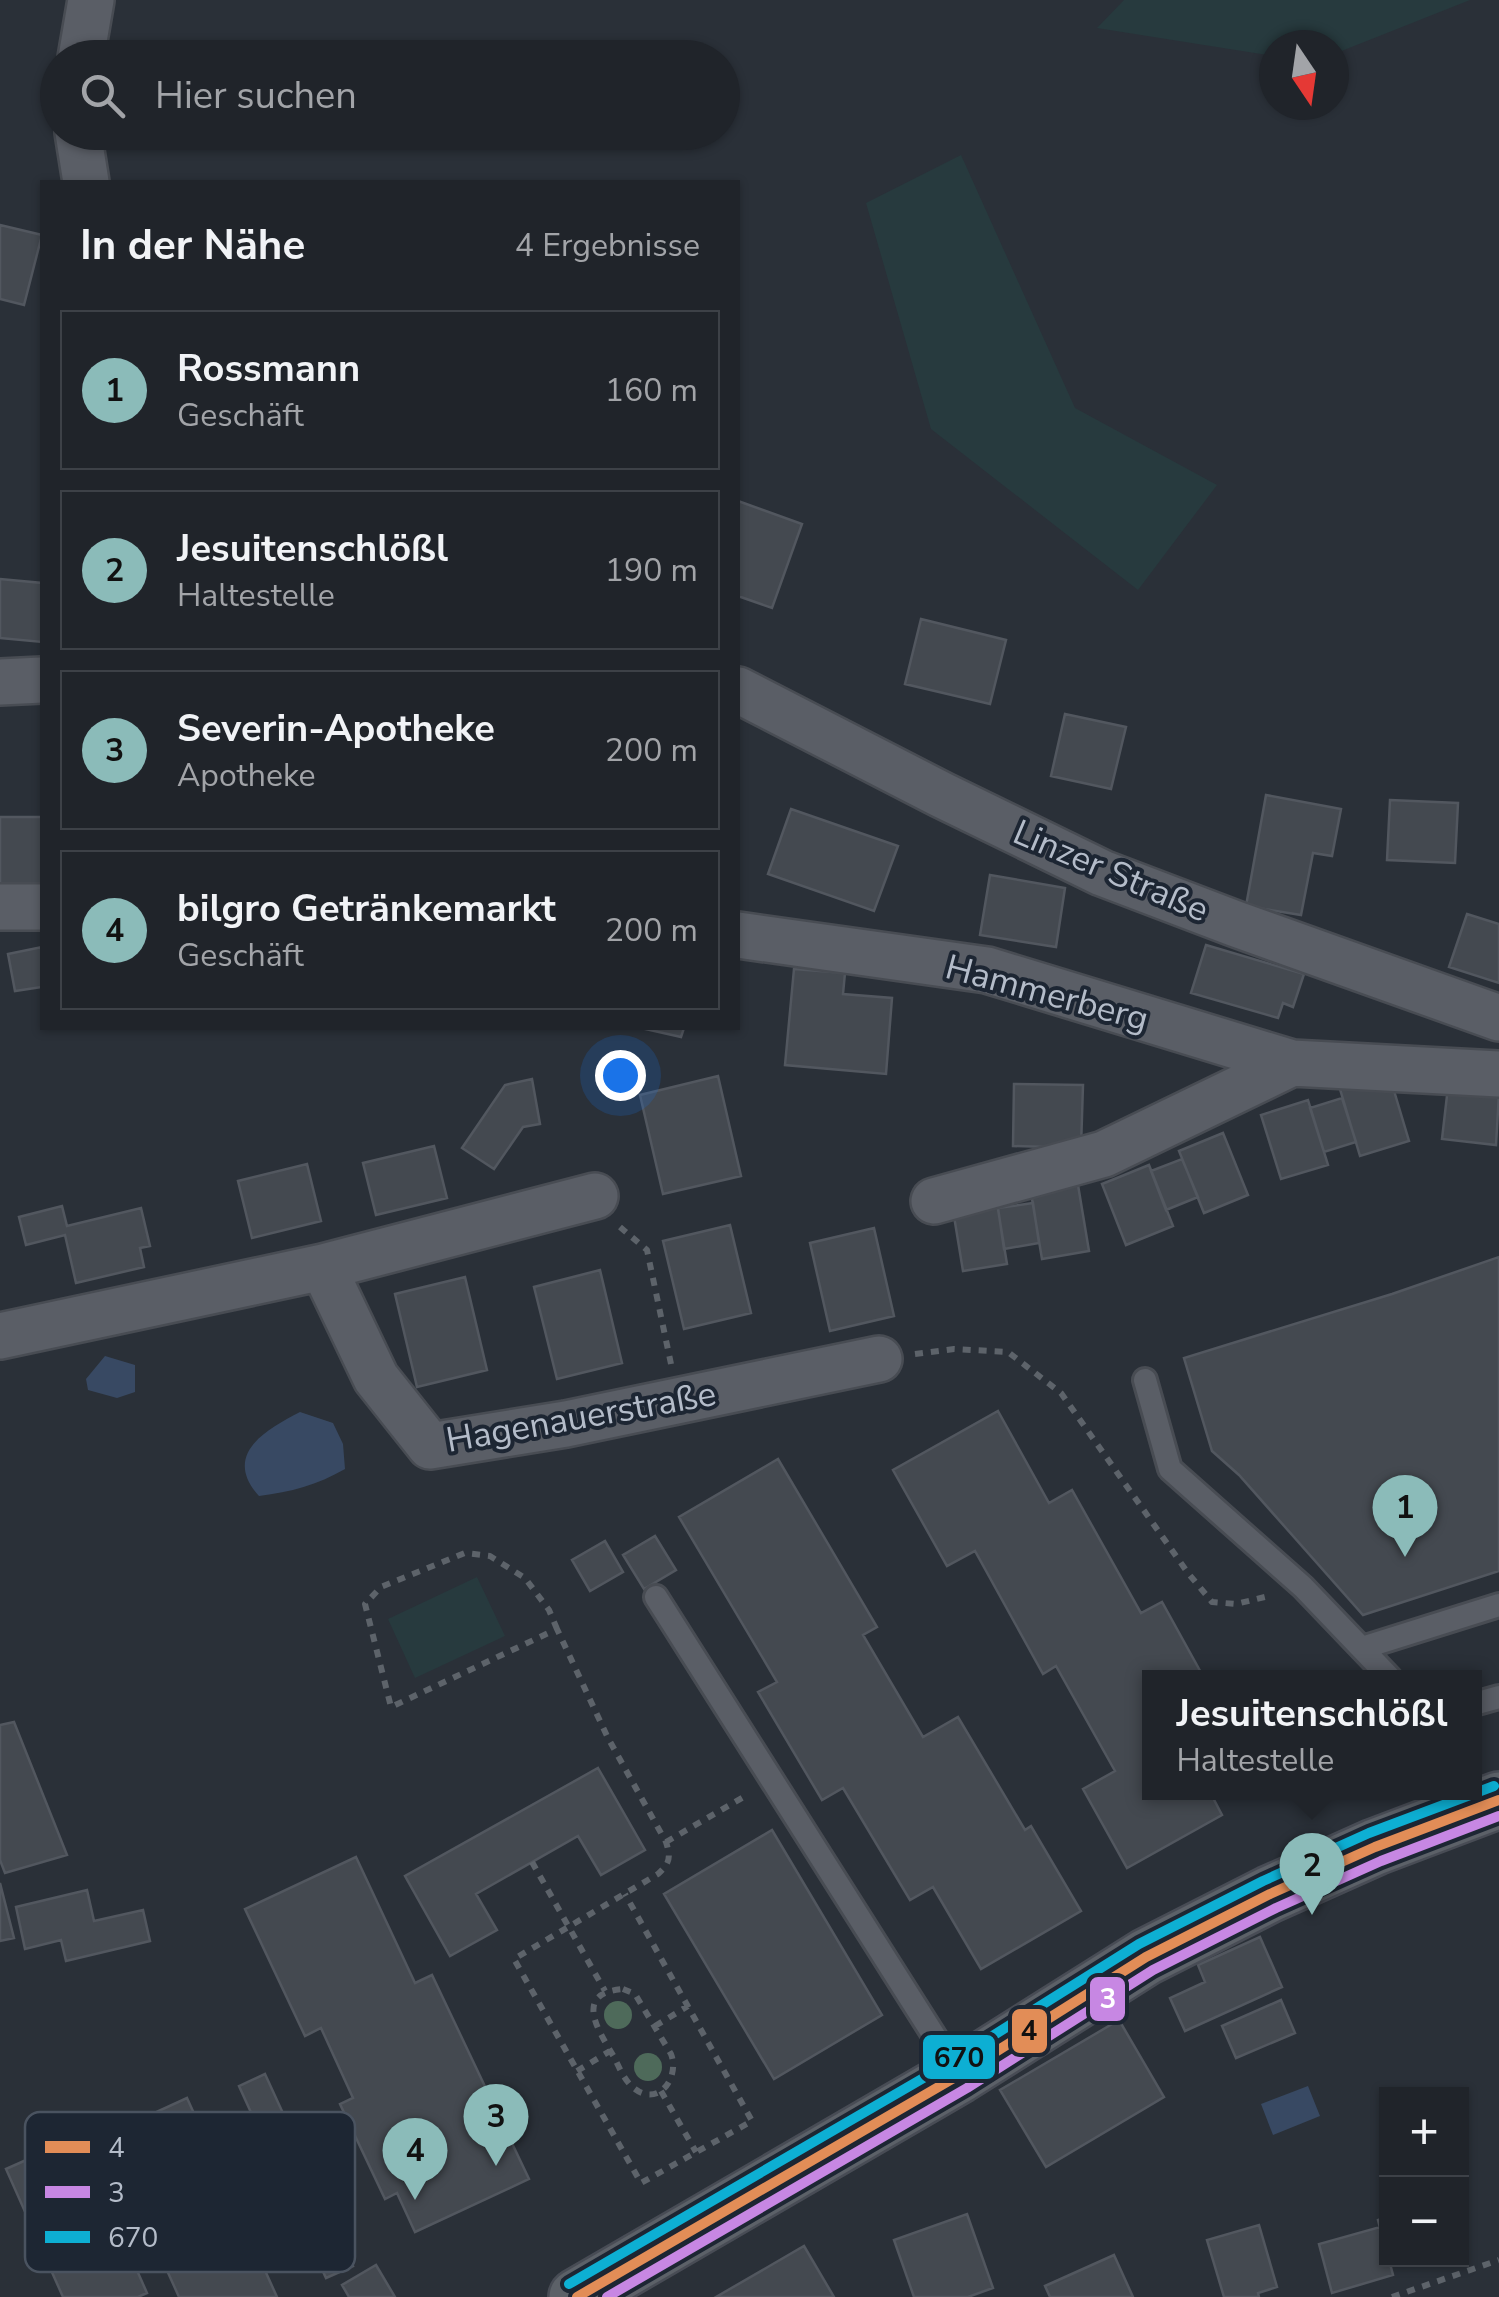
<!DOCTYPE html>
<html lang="de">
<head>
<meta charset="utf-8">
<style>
  body { margin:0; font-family:"Nunito Sans",sans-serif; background:#2d3036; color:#f1f3f6 }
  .controls { position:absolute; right:30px; bottom:30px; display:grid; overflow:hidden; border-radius:0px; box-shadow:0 2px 8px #0004 }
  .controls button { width:90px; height:90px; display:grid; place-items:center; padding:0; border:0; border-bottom:2px solid #3d4147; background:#20242a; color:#f1f3f6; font:50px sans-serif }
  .compass { position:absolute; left:1259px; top:30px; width:90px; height:90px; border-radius:50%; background:#20242a; box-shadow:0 2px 8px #0004; rotate:167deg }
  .you { position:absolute; left:620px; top:1075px; width:35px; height:35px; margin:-25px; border:8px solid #fff; border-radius:50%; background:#1a73e8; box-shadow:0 0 0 15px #1a73e833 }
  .badge { display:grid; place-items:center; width:65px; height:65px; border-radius:50%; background:#8bbbb9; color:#111; font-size:32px; font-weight:700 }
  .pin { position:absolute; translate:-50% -82px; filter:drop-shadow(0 2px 5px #0008) }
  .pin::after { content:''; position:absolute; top:52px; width:35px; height:30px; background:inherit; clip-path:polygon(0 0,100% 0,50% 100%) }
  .popup { position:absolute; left:1142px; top:1670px; width:340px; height:130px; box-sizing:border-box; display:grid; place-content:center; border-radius:0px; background:#20242a; filter:drop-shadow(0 2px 8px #0005); font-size:32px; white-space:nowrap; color:#a2a4a8 }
  .popup b { font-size:38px; color:#f1f3f6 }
  .popup::after { content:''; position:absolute; left:50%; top:100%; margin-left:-20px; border:20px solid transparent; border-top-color:#20242a }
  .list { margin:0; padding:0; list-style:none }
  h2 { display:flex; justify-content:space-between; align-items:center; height:130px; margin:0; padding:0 40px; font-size:42px }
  h2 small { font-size:32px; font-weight:400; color:#a2a4a8 }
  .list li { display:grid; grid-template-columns:65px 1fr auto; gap:30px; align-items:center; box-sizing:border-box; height:160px; margin:0 20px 20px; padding:0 20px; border:2px solid #3d4147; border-radius:0px }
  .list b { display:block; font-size:38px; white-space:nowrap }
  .list p { margin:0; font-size:32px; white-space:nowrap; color:#a2a4a8 }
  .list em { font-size:32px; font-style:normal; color:#a2a4a8 }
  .icon { flex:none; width:55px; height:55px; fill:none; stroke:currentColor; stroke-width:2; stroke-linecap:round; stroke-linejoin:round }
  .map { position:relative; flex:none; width:1499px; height:2297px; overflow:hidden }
  .search { position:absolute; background:#20242a; box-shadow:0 2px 8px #0004; left:40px; top:40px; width:700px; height:110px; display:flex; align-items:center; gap:25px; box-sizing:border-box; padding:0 35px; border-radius:55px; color:#a2a4a8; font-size:38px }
  .panel { position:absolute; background:#20242a; box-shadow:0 2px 8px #0004; left:40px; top:180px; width:700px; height:850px; border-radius:0px }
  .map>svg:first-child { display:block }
</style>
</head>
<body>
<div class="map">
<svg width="1499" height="2297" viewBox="0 0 1499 2297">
  <rect width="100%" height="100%" fill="#2a3038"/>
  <path fill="#273a3e" d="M1124,0H1470L1334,54V45H1274V56L1097,28Z
    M961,155L1075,408L1217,485L1138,590L931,429L866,203Z
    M477,1577L505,1636L415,1678L388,1619Z"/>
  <path fill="#384963" d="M105,1356L135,1365V1392L117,1398L88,1390L86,1379Z
    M300,1412L333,1423L343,1444L345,1469C317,1485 291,1492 259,1496C222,1455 265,1430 300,1412Z
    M1308,2086L1320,2116L1273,2135L1261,2104Z"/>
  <path fill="#444950" stroke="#52575f" stroke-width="2.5" d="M0,225L42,235L24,305L0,299Z
    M738,501L802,524L772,608L738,596Z
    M0,579L42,583V642L0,638Z
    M921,619L1006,640L990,704L905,684Z
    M1065,714L1126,727L1111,789L1051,776Z
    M1266,795L1341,809L1332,856L1313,853L1301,915L1246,906Z
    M1390,800L1458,803L1455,863L1387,860Z
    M791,809L898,846L874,911L768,874Z
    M0,817H42V886H0Z
    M990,875L1065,888L1056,947L980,935Z
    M1467,914L1499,924V983L1449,967Z
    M1206,945L1304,974L1293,1007L1283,1003L1278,1018L1191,993Z
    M42,947V987L15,991L8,954Z
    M794,969L845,973L843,994L892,998L886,1074L785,1065Z
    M641,1028H684L681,1037Z
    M1389,1074L1409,1141L1360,1156L1340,1089Z
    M718,1076L741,1176L663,1194L640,1095Z
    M532,1079L540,1124L523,1127L494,1169L462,1148L505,1085Z
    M1014,1084L1083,1085L1081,1148L1013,1146Z
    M1448,1087L1499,1093L1496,1145L1442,1139Z
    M1342,1098L1356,1142L1324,1152L1310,1108Z
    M1308,1100L1328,1165L1281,1179L1261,1115Z
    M1223,1133L1248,1195L1204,1213L1179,1151Z
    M434,1146L447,1198L376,1215L363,1163Z
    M1182,1159L1198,1197L1166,1210L1151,1171Z
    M307,1164L321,1221L252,1238L238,1181Z
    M1149,1165L1173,1226L1126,1245L1102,1184Z
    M1078,1185L1089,1251L1042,1259L1031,1193Z
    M996,1197L1007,1264L963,1271L952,1204Z
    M1033,1203L1039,1243L1004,1249L998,1208Z
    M62,1206L67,1226L141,1208L150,1246L140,1248L144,1267L76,1283L65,1235L26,1245L19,1217Z
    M730,1225L751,1313L684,1329L663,1241Z
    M874,1228L894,1316L830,1331L810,1243Z
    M1499,1257V1571L1363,1615L1239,1475L1212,1451L1184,1358L1392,1294Z
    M600,1270L622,1363L557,1379L534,1287Z
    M465,1277L487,1370L417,1387L395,1294Z
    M998,1411L1049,1503L1072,1490L1141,1613L1162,1602L1204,1678H1150V1792H1210L1222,1815L1127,1868L1083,1789L1115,1771L1056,1666L1043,1674L975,1551L947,1566L893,1470Z
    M778,1459L877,1627L863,1635L923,1737L958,1717L1025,1830L1031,1826L1081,1911L981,1969L933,1887L910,1900L843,1788L822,1800L758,1692L777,1682L679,1517Z
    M655,1536L676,1570L644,1589L623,1555Z
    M605,1541L623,1572L590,1591L572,1560Z
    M14,1722L67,1855L5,1873L0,1860V1725Z
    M598,1768L645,1850L601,1875L578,1836L476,1894L497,1930L450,1956L405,1876Z
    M772,1830L882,2015L774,2079L664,1894Z
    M356,1857L415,1983L432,1975L529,2179L415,2232L397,2193L385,2199L340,2104L353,2098L321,2028L305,2036L245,1909Z
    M0,1883L14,1938L0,1941Z
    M87,1890L94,1921L143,1910L150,1941L66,1961L61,1940L25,1949L16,1907Z
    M1260,1937L1282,1987L1185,2031L1170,1998L1205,1982L1198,1965Z
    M1281,2000L1295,2033L1236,2058L1222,2026Z
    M1119,2020L1164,2097L1046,2167L1000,2090Z
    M265,2074L353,2266L326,2278L239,2086Z
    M187,2098L277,2297H179L106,2135Z
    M78,2137L147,2293L138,2297H63L6,2169Z
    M967,2214L993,2288L968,2297H914L894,2240Z
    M1386,2217V2252L1378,2220Z
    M1259,2225L1277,2287L1258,2293L1259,2297H1224L1207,2240Z
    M1380,2227L1386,2260H1389L1393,2275L1332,2293L1319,2244Z
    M804,2246L834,2297H716Z
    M1114,2255L1133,2297H1050L1045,2286Z
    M376,2265L395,2297H349L342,2285Z"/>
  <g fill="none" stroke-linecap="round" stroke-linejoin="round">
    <g stroke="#484c53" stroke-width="28">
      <path id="service" d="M1145,1380L1170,1469L1303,1587L1390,1678
        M656,1597L959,2075
        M1362,1648L1499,1605
        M1474,1704L1499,1697"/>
    </g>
    <g stroke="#484c53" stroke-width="50">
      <path id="minor" d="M81,58L91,0
        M78,132L86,182
        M0,682L42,680
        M738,690L942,795L1102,873L1236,924L1499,1018
        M0,907H42
        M738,935L987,970L1292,1063L1499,1074
        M934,1201L1104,1154L1292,1063
        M323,1267L376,1378L430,1446L566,1424L879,1359
        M0,1336L323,1267L595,1196"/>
    </g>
    <g stroke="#484c55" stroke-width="60">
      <path id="primary" d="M577,2297L959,2075L1146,1957L1270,1894L1375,1847L1499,1800"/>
    </g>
    <path stroke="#5d636a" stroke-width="6" stroke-dasharray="8 8" stroke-linecap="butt" d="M620,1227L647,1250L671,1364
      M915,1354L954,1349L1008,1352L1061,1393L1188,1573L1212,1602L1236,1604L1269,1596
      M557,1629L549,1610L525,1578L490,1556L465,1553L381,1587L365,1604L391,1707L557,1629L608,1738L666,1842C671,1858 670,1863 658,1874L514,1959L641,2183L752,2121L625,1894
      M666,1842L747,1795
      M532,1862L605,1991
      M623,1989L635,1994L671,2054C680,2077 659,2107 635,2089C625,2082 619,2067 614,2057C598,2030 573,1993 623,1989Z
      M655,2026L688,2006
      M577,2071L610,2051
      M661,2091L696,2152
      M1392,2297L1499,2260"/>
    <use href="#service" stroke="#5a5e66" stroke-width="22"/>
    <use href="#minor" stroke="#5a5e66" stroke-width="45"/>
    <use href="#primary" stroke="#5c6168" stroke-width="55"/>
    <g stroke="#1d2633" stroke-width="18">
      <path id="bus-1" d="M577,2297L959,2075L1146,1957L1270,1894L1375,1847L1499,1800"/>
    </g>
    <g stroke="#1d2633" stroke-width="18">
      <path id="bus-2" d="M607,2297L967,2088L1153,1970L1276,1908L1381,1861L1499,1816"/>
    </g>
    <g stroke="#1d2633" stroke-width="18">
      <path id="bus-3" d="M569,2284L951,2062L1139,1944L1263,1881L1369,1833L1494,1786"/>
    </g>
    <use href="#bus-1" stroke="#e28d57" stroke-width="10"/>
    <use href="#bus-2" stroke="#c787e3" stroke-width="10"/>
    <use href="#bus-3" stroke="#0dafd3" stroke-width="10"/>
  </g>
  <g fill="#4e6a5a">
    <circle cx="618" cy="2015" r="14"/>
    <circle cx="648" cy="2067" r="14"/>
  </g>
  <g text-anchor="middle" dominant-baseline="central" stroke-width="8" stroke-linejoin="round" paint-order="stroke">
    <g font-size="35" fill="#b4bcc9" stroke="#1d2633">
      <text transform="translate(1111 871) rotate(23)">Linzer Straße</text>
      <text transform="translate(1047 993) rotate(15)">Hammerberg</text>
      <text transform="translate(581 1417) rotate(-10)">Hagenauerstraße</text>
    </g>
  </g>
  <rect x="25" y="2112" width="330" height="160" rx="15" fill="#1d2633" stroke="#4a5360" stroke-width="2.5"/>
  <rect x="45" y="2141" width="45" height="12" fill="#e28d57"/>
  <rect x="45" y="2186" width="45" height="12" fill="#c787e3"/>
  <rect x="45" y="2231" width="45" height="12" fill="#0dafd3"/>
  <g font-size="28" fill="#b4bcc9">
    <text x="108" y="2157">4</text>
    <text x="108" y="2202">3</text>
    <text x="108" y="2247">670</text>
  </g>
  <g stroke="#1d2633" stroke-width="4">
    <rect x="1088" y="1975" width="39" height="48" rx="10" fill="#c787e3"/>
    <rect x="1010" y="2007" width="39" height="48" rx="10" fill="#e28d57"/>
    <rect x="921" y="2033" width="76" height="48" rx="10" fill="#0dafd3"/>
  </g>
  <g font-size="28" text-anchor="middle" font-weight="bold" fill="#fff">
    <text x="1108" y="2008">3</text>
  </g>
  <g font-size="28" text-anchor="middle" font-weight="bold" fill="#111">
    <text x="1029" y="2040">4</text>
    <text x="959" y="2067">670</text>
  </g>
</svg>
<div class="controls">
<button>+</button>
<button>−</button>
</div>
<svg class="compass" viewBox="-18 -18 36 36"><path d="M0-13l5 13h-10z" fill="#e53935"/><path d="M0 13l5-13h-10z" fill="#a2a4a8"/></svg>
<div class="you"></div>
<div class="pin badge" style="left:1405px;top:1557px">1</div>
<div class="pin badge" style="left:1312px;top:1915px">2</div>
<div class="popup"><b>Jesuitenschlößl</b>Haltestelle</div>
<div class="pin badge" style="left:496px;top:2166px">3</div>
<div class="pin badge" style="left:415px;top:2200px">4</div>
<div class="search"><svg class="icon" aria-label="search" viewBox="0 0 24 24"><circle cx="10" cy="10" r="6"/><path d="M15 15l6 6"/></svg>Hier suchen</div>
<section class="panel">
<h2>In der Nähe<small>4 Ergebnisse</small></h2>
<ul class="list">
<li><span class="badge">1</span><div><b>Rossmann</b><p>Geschäft</p></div><em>160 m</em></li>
<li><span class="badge">2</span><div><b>Jesuitenschlößl</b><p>Haltestelle</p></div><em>190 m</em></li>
<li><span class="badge">3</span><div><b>Severin-Apotheke</b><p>Apotheke</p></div><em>200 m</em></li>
<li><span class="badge">4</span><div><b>bilgro Getränkemarkt</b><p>Geschäft</p></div><em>200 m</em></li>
</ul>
</section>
</div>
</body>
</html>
